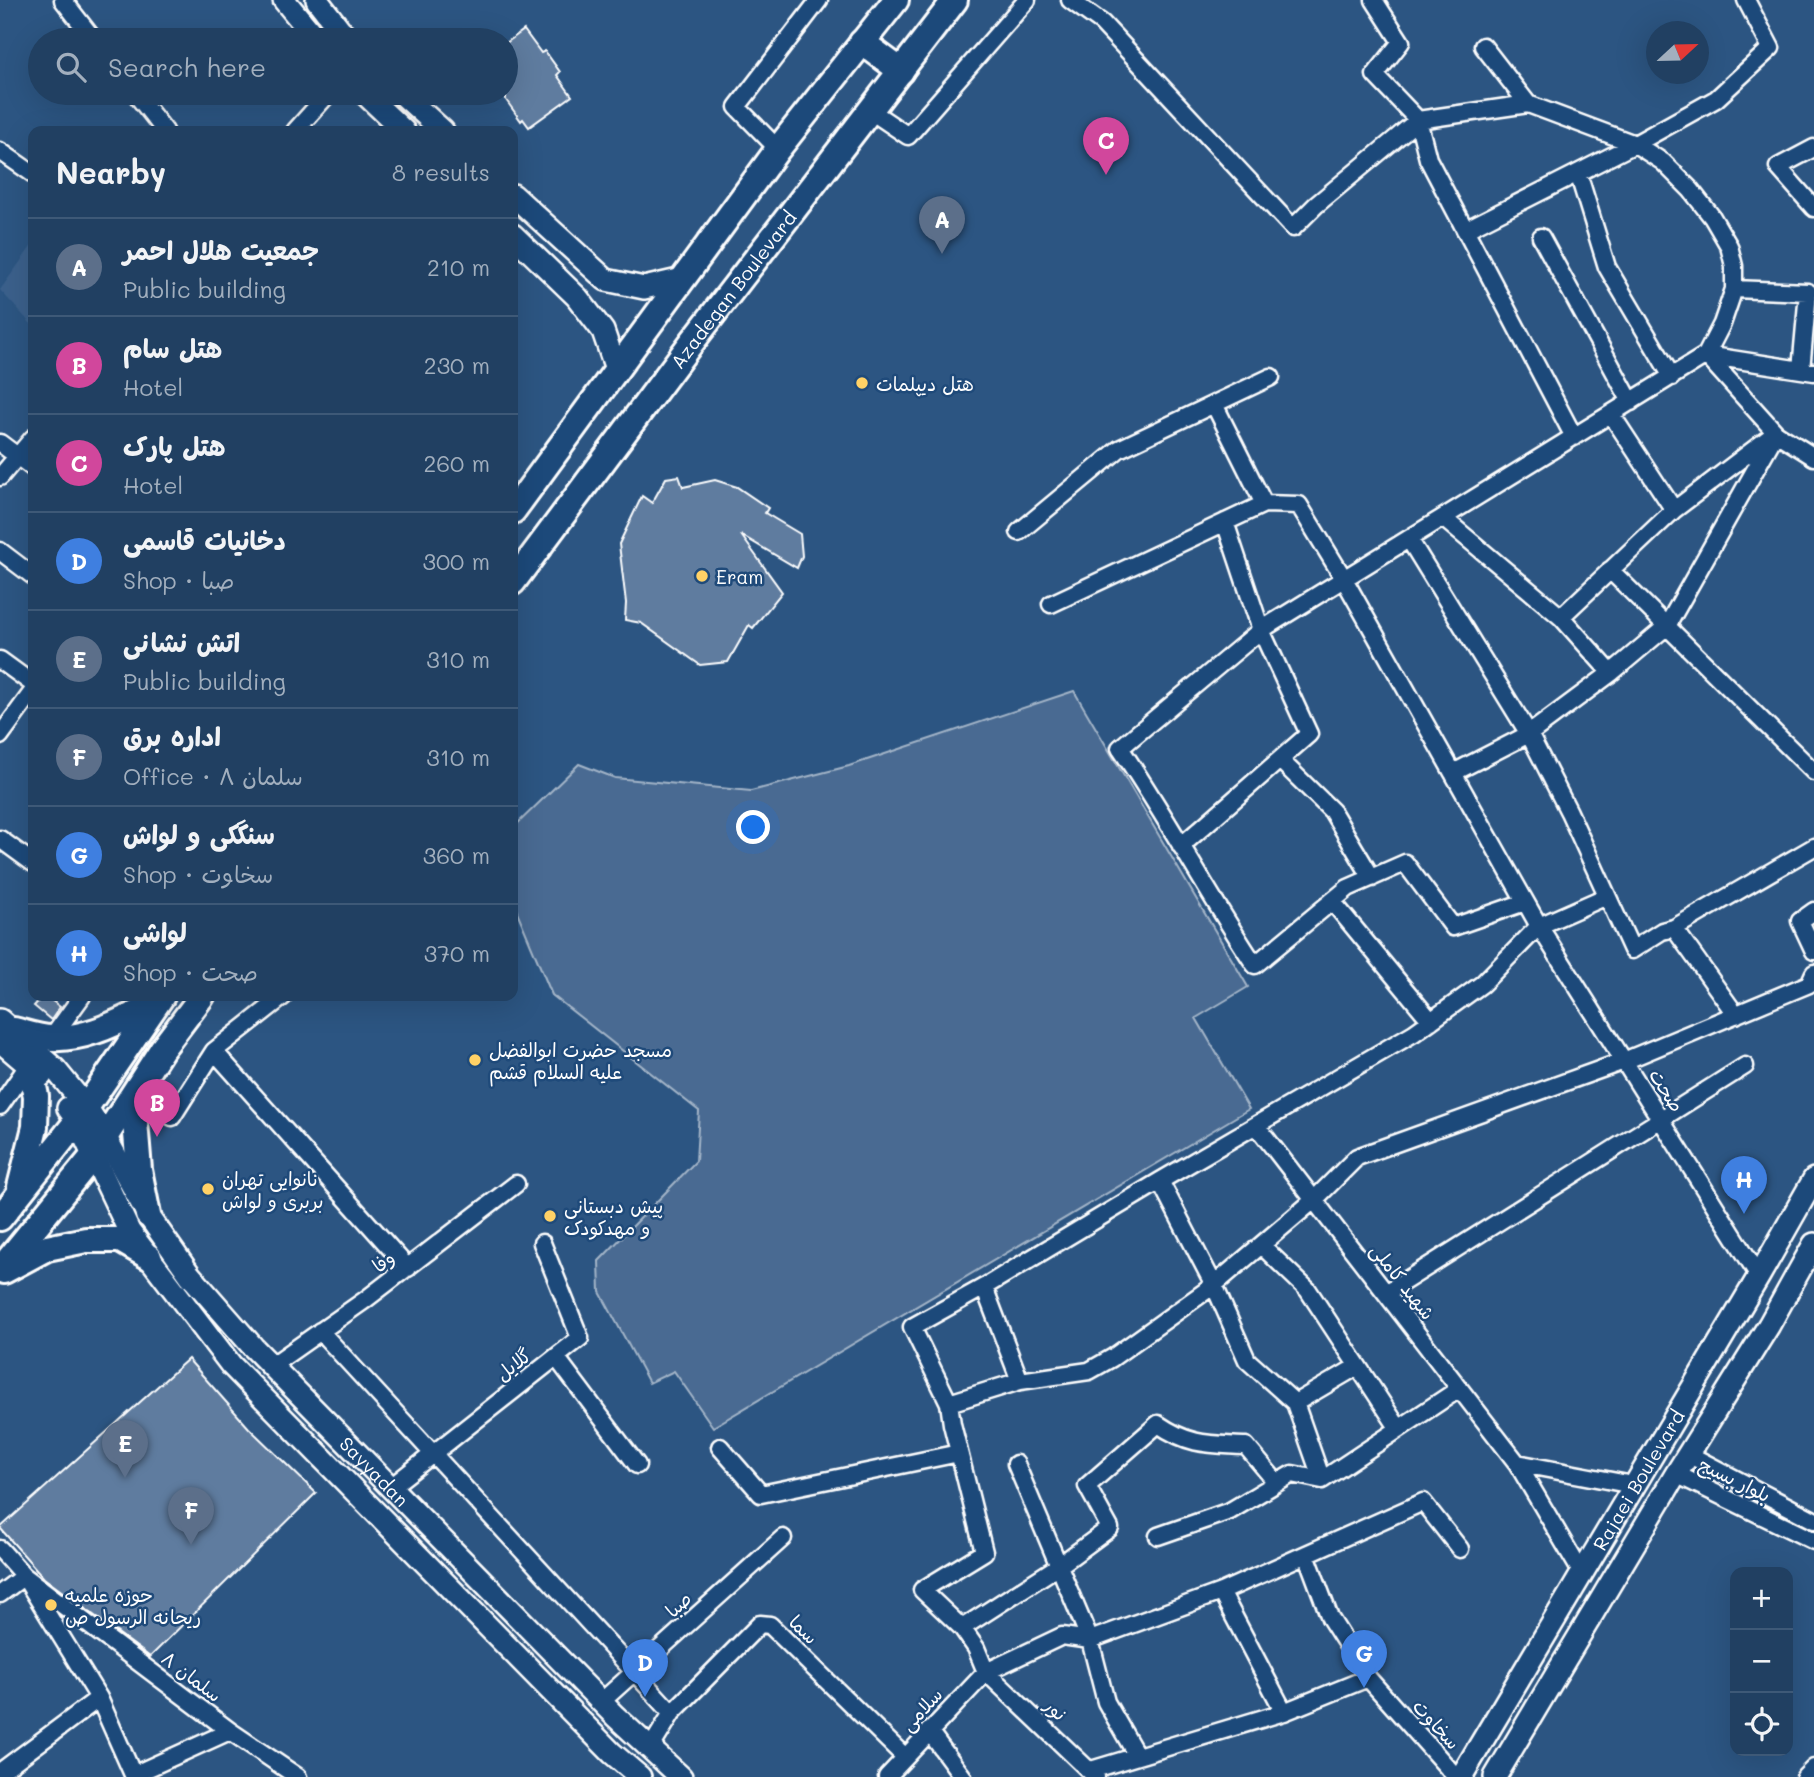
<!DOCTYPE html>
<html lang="en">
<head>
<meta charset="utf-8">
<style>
  body { margin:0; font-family:Mali,"Playpen Sans Arabic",sans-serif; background:#294768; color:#f1f3f6 }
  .controls { position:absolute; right:21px; bottom:21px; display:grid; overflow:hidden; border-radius:14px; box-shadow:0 7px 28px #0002 }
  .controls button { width:63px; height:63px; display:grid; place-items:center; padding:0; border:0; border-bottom:2px solid #3e5977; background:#214062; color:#f1f3f6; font:35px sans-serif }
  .compass { position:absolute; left:1646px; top:21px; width:63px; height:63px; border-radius:50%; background:#214062; box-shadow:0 7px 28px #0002; rotate:68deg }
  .you { position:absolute; left:754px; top:828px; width:24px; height:24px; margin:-18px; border:5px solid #fff; border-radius:50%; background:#1a73e8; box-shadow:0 0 0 10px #1a73e833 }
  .badge { display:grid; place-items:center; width:46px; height:46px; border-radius:50%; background:#e69b98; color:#fff; font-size:23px; font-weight:700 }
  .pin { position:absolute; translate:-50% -58px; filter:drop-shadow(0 2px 4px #0008) }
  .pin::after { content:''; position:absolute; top:37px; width:24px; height:21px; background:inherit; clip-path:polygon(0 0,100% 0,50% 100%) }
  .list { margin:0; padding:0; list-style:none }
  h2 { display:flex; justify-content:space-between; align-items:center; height:91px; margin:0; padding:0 28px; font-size:30px }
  h2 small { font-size:23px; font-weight:400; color:#a2afbe }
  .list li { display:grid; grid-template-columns:46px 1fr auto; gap:21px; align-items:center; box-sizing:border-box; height:98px; padding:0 28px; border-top:2px solid #3e5977 }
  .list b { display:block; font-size:26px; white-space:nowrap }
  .list p { margin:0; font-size:23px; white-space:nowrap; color:#a2afbe }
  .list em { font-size:23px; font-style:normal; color:#a2afbe }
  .icon { flex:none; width:38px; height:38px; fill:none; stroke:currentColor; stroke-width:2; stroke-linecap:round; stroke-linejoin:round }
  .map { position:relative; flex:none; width:1814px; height:1777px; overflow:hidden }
  .search { position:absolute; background:#214062; box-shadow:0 7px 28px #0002; left:28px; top:28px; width:490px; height:77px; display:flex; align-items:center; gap:18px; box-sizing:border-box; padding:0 24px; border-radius:38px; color:#a2afbe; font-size:26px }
  .panel { position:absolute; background:#214062; box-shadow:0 7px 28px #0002; left:28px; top:126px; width:490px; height:875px; border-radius:14px }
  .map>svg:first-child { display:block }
</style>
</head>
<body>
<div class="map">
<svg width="1814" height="1777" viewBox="0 0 1814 1777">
  <rect width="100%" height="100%" fill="#2c5582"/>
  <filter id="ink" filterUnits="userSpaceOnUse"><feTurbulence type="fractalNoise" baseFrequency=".0143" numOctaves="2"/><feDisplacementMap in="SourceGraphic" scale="14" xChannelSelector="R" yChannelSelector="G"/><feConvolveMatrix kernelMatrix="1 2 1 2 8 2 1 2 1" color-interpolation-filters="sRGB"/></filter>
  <g filter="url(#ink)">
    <path fill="#3b618b" d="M33,244V326L0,290Z"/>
    <path fill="#486b92" stroke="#a4b5c8" stroke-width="2" d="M1074,691L1248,987L1196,1018L1249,1109L713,1427L674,1371L649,1383L600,1292L599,1261L696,1161L699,1111L552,995L513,902V828L579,764L615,778L751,791L849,766Z"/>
    <path fill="#5e7c9f" stroke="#fff" stroke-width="2" d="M524,30L541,53L545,51L560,72L557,75L572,96L529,127L523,119L521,121L506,100V43Z
      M679,476L683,487L715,480L737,487L768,508L765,513L800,534L802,556L797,568L741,535L782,592L753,628L749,625L728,662L700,665L641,623L625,620L626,603L619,544L642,496L652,503L666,478Z
      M43,996H46L60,1007L51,1020L34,1006Z
      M188,1359L249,1428L316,1493L150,1657L44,1578L0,1528Z"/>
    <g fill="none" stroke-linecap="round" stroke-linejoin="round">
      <g stroke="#fff" stroke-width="21">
        <path id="street" d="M63,0L94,40
          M1070,0L1102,23L1293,228L1316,205L1418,120L1528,104L1635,144L1663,162L1691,190L1712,217L1729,246L1734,266V289L1722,324L1706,355L1261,630L1120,748C1168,819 1208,894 1255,965L1348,888L1405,863L1453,927L1525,902
          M1374,0L1401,42L1375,75L1418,120L1428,159L1574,437
          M1483,46L1528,104
          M135,93L165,131
          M871,111L908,136L1027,0
          M295,131L329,93
          M1814,148L1778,167L1814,208
          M778,149L737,107L819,0
          M0,151L33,174
          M1578,173L1607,267L1672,377
          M1465,230L1635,144L1716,99L1771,48L1746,0
          M1541,237L1631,402
          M1734,289L1808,292L1801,370
          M1706,355L1776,433L1814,457
          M1706,355L1814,372
          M0,443L33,468
          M0,477L33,438
          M1674,510L1770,437
          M1443,518L1561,617L1674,510L1611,414
          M1019,532L1119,449L1271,377
          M1409,539L1529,734L1569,812L1632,950L1662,931L1674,928L1814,847
          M0,551L33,576
          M1610,570L1814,772
          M1051,604L1264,504
          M1561,617L1611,673
          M0,660L33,684
          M0,736L33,691
          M1280,760L1332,811L1372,878
          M1453,773L1529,734L1611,673L1667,626L1776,433
          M0,839L33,863
          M1181,846L1309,734L1261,630L1225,522
          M1607,896L1539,926L1759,1276
          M1332,901L1431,1021
          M1814,911L1800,921L1814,951
          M1674,928L1736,1015
          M51,1039L82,996
          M214,1051L408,1268
          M0,1106L29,1064
          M172,1117L214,1051L284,996
          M1256,1125L1517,1463L1581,1572
          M1160,1181L1214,1285L1247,1360L1295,1403L1322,1480
          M1261,1245L1308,1290L1399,1429
          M984,1287L1020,1381
          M1386,1293L1745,1066
          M320,1331L672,1713
          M556,1357L637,1465
          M271,1366L365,1300L516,1184
          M949,1403L1020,1381L1089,1371L1112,1358L1214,1285L1314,1200L1357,1157L1624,1061L1809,984L1814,973
          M1295,1403L1358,1366
          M720,1447L761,1494L959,1453
          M1688,1454L1814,1520
          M1517,1463L1633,1485
          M1016,1464L1090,1640L1106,1702L1137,1756
          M1676,1474L1814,1541
          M391,1487L580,1338L542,1243
          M1158,1536L1230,1511L1292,1474L1322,1480L1459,1389
          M0,1549L24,1576L230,1731L298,1777
          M1306,1554L1330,1618L1368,1678L1456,1777
          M1221,1592L1284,1712
          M0,1594L24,1576L99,1698L134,1777
          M962,1628L1060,1565L1110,1528L1087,1486L1158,1424C1190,1446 1209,1444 1246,1446L1277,1483
          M601,1702L783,1538
          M929,1731L963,1777
          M650,1749L672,1713L760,1624L770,1625L905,1757
          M1091,1770L1284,1712L1368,1678
          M0,1772L99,1698
          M133,1775L230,1731
          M887,1777L986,1672L1062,1636L1090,1640L1221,1592L1423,1502L1460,1549
          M1096,1777L986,1672L976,1648L962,1628L922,1590L984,1552L952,1424L949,1403L912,1327L984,1287L1160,1181L1414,1033L1482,984L1539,926L1344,579L1299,505L1264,504L1214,404
          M1805,1777L1814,1768"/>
      </g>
      <g stroke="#fff" stroke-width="26">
        <g id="secondary">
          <path d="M284,0L317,40"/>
          <path d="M317,0L348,40"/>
          <path d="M364,93L404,131"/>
          <path d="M401,93L443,131"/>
          <path d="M513,195L606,280L644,288L683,279"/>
          <path d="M513,235L577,297L603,331L616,369"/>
          <path id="s1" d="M0,1020L55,1069L87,1108L105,1136L148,1215L190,1275L253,1347L615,1716L681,1777"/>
          <path d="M0,1041L41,1076"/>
          <path d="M68,1108L77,1121L129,1231L231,1365L612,1753L640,1777"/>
          <path id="s2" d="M1461,1777L1759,1276L1814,1179"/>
          <path d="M1495,1777L1676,1474L1769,1325L1814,1244"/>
        </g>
      </g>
      <g stroke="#fff" stroke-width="30">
        <g id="primary">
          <path d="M862,42L901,71"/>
          <path d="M513,511L778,149L896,0"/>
          <path id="s3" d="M513,582L692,342L955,0"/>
          <path d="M14,1030C26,1033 40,1038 52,1038C89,1040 123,1019 156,1004"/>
          <path d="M141,1088L135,1121L139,1170L148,1215"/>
          <path d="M20,1187L35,1127L36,1096L29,1064"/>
          <path d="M0,1218L77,1121L162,996"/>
          <path d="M0,1270L93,1156L162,1049L202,996"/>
          <path d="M4,1271L47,1248L86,1240H120L149,1257"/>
        </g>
      </g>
      <use href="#street" stroke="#1f4a7a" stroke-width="16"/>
      <use href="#secondary" stroke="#1f4a7a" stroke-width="21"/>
      <use href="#primary" stroke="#1f4a7a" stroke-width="24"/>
    </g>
  </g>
  <g fill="#ffd166" stroke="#1f4a7a" stroke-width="2.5">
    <circle cx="862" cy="383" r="7"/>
    <circle cx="702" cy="576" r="7"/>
    <circle cx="475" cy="1060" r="7"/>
    <circle cx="208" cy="1189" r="7"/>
    <circle cx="550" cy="1216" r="7"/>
    <circle cx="51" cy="1605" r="7"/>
  </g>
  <g text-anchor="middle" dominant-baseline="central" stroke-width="5" stroke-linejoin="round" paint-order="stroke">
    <g font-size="19" fill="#fff" stroke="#1f4a7a">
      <text stroke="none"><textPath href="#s3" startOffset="366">Azadegan Boulevard</textPath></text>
      <text transform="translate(1667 1090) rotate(58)">صحت</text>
      <text transform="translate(383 1261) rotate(-37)">وفا</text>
      <text transform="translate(1403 1281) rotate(52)">شهید کاملی</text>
      <text transform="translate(513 1364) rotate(-38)">گلایل</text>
      <text stroke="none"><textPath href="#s1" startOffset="590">Sayyadan</textPath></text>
      <text stroke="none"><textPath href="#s2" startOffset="346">Rajaei Boulevard</textPath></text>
      <text transform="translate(1735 1479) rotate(26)">بلوار بسیج</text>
      <text transform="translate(678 1604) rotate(-42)">صبا</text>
      <text transform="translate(804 1629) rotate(44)">سما</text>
      <text transform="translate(192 1676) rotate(37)">سلمان ۸</text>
      <text transform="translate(921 1709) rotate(-47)">سلامی</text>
      <text transform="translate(1056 1709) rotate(43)">نور</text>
      <text transform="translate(1437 1724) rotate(48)">سخاوت</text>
    </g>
    <g font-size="19" fill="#fff" stroke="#1f4a7a" text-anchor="start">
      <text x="876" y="383">هتل دیپلمات</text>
      <text x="716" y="576">Eram</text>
      <text x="489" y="1049">مسجد حضرت ابوالفضل<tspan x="489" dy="22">علیه السلام قشم</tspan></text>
      <text x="222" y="1178">نانوایی تهران<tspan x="222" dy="22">بربری و لواش</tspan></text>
      <text x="564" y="1205">پیش دبستانی<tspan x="564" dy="22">و مهدکودک</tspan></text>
      <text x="65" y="1594">حوزه علمیه<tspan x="65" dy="22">ریحانه الرسول ص</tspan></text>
    </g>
  </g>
</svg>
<div class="controls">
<button>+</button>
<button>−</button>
<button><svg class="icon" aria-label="locate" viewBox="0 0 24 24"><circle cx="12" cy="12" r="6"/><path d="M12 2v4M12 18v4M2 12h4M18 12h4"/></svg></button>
</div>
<svg class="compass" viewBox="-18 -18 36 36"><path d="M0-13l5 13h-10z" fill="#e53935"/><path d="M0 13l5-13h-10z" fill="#a2afbe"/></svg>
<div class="you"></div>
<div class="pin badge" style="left:942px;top:254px;background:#5c6f8a">A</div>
<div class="pin badge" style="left:157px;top:1137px;background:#d1479c">B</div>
<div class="pin badge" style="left:1106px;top:175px;background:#d1479c">C</div>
<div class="pin badge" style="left:645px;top:1697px;background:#3f7fe0">D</div>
<div class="pin badge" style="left:125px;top:1478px;background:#5c6f8a">E</div>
<div class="pin badge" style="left:191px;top:1545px;background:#5c6f8a">F</div>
<div class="pin badge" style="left:1364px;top:1688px;background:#3f7fe0">G</div>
<div class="pin badge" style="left:1744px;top:1214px;background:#3f7fe0">H</div>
<div class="search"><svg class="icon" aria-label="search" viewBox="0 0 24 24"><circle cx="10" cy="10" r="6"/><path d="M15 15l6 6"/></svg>Search here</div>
<section class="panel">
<h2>Nearby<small>8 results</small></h2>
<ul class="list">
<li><span class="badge" style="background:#5c6f8a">A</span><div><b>جمعیت هلال احمر</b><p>Public building</p></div><em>210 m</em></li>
<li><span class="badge" style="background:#d1479c">B</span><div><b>هتل سام</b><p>Hotel</p></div><em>230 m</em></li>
<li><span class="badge" style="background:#d1479c">C</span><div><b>هتل پارک</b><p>Hotel</p></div><em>260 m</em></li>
<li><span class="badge" style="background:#3f7fe0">D</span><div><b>دخانیات قاسمی</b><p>Shop · صبا</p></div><em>300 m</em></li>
<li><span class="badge" style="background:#5c6f8a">E</span><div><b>اتش نشانى</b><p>Public building</p></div><em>310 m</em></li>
<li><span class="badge" style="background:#5c6f8a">F</span><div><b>اداره برق</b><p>Office · سلمان ۸</p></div><em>310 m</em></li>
<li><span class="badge" style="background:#3f7fe0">G</span><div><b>سنگکی و لواش</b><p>Shop · سخاوت</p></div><em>360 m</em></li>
<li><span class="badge" style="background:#3f7fe0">H</span><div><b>لواشی</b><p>Shop · صحت</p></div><em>370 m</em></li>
</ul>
</section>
</div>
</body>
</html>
